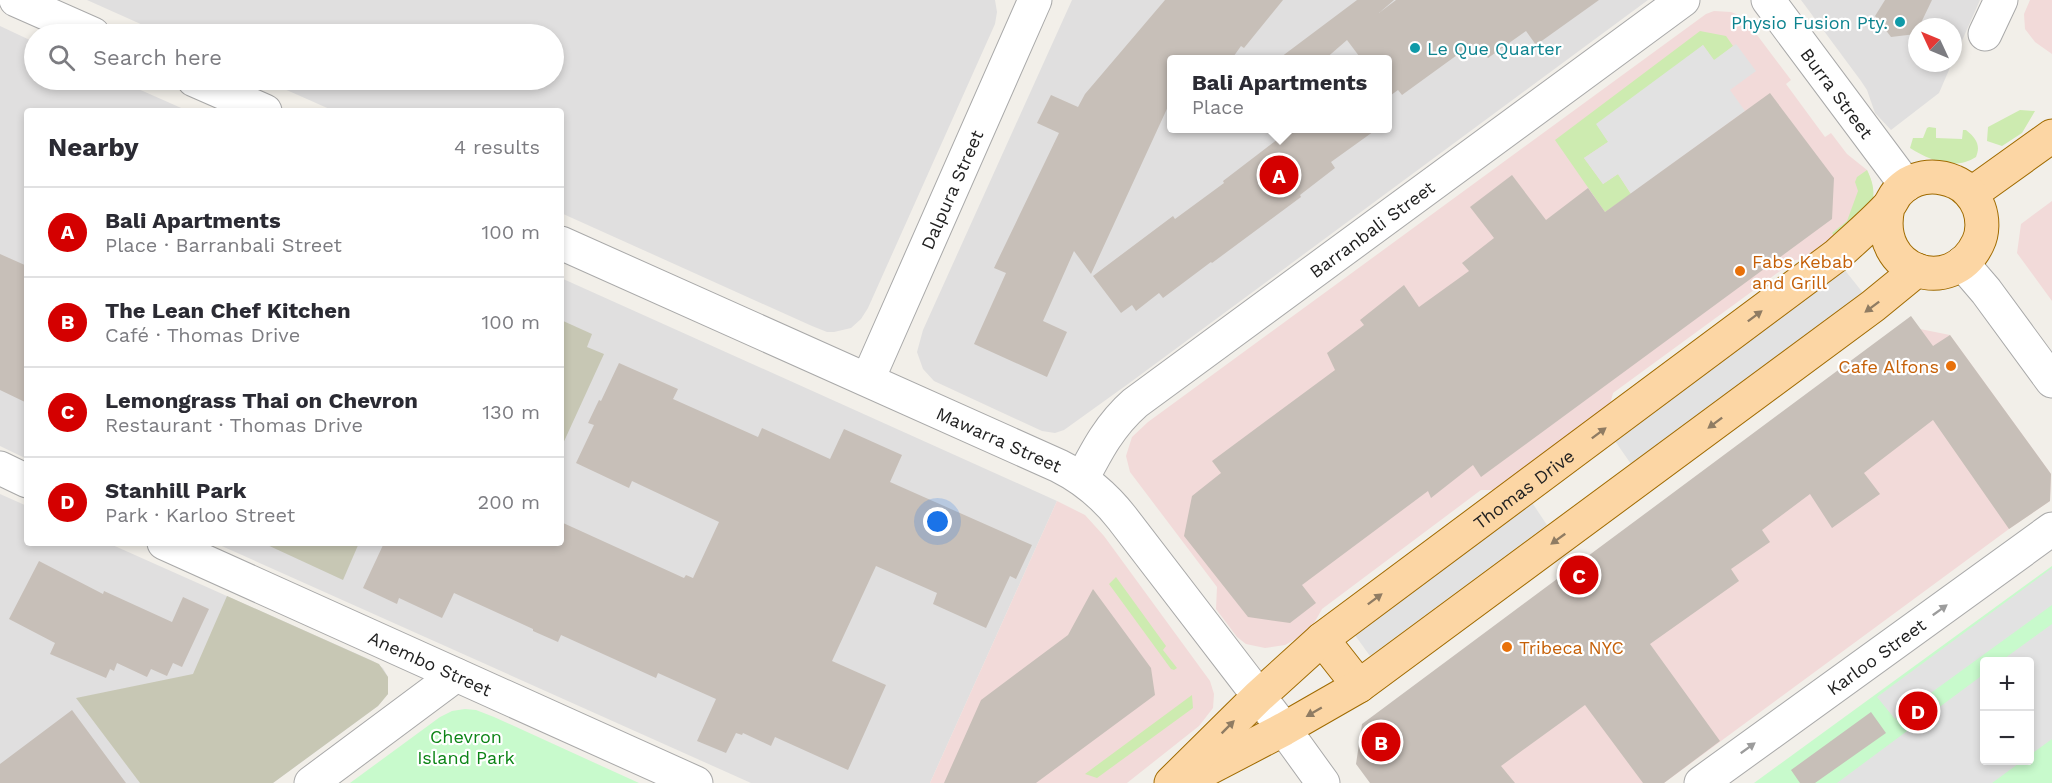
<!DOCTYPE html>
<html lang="en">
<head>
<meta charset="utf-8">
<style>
  body { margin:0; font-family:"Work Sans",sans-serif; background:#f2f2f3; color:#2b2b33 }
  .controls { position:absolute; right:18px; bottom:18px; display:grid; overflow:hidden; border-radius:6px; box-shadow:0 3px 9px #0003 }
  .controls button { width:54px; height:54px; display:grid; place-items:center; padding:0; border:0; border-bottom:2px solid #e1e1e2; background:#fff; color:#2b2b33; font:30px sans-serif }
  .compass { position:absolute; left:1908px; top:18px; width:54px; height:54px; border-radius:50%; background:#fff; box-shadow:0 3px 9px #0003; rotate:314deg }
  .you { position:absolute; left:938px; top:522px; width:21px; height:21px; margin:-15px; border:4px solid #fff; border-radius:50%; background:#1a73e8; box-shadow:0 0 0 9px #1a73e833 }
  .badge { display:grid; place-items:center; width:39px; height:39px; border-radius:50%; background:#d40000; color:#fff; font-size:20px; font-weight:700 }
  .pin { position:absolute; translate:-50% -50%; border:3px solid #fff; box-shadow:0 2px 6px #0006 }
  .popup { position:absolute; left:1167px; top:55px; width:225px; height:78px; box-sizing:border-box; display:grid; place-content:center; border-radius:6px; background:#fff; filter:drop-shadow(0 2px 4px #0005); font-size:20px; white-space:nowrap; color:#7c7c81 }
  .popup b { font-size:22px; color:#2b2b33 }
  .popup::after { content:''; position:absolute; left:50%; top:100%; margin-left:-12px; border:12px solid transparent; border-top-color:#fff }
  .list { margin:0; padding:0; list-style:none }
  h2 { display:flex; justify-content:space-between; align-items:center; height:78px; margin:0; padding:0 24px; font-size:26px }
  h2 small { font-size:20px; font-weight:400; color:#7c7c81 }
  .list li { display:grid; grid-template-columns:39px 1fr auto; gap:18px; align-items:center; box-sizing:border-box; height:90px; padding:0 24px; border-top:2px solid #e1e1e2 }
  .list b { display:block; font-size:22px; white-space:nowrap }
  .list p { margin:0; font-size:20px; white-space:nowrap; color:#7c7c81 }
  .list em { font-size:20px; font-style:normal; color:#7c7c81 }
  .icon { flex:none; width:33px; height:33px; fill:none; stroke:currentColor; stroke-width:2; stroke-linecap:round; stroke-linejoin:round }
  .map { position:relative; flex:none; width:2052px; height:783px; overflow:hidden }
  .search { position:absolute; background:#fff; box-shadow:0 3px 9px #0003; left:24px; top:24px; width:540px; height:66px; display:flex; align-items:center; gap:15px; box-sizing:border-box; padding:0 21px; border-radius:33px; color:#7c7c81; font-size:22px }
  .panel { position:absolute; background:#fff; box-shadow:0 3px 9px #0003; left:24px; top:108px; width:540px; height:438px; border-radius:6px }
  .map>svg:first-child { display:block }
</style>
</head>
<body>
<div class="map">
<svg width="2052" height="783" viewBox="0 0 2052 783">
  <rect width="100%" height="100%" fill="#f2efe9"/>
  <path fill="#e0dfdf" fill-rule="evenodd" d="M87,0H995L997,12L995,24L868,308L861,319L851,328L834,332H827L812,326L561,213V111H334L264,80H554V34H163Z
    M1072,0H1648L1128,384L1064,430L1055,433L1042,431L934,381L923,369L917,352L923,330ZM1171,60H1387V128H1171Z
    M1801,0H1980L1953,61V27H1917V63H1952L1939,93L1891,130L1875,113L1867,90L1861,81Z
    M0,26L34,42V80H118L188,111H27V459L0,446Z
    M561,278L1057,501L930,783H751L215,543H561Z
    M0,494L27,506V543H108L373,661L383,668L388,677V694L378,706L273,783H0Z"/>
  <path fill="#f2dad9" d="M2030,0H2052V54L2035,42L2025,29L2024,14Z
    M1714,11L1731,12L1741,16L1748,23L1791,80L1786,84L1825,137L1831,133L1847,154L1867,170L1872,183L1873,198L1812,258L1795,260L1613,393L1608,412L1497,490H1481L1322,609L1313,625L1301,636L1285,645L1265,648L1246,644L1237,637L1216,609L1217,587L1130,472L1126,456L1132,437L1148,422L1706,14Z
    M2052,201V301L2017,253L2021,224Z
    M1920,329L1950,335L2051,474L2050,501L2009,529L1664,783H1384Z
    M1057,501L1085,515L1104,536L1210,681L1214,694L1213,708L1199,726L1127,783H930Z"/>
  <path fill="#c7c7b4" d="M561,320L592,334L587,347L604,354L561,448Z
    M263,543H359L343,580Z
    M227,596L379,664L388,677V694L378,706L273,783H140L76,698L193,674Z"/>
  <path fill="#cdebb0" d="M1700,31L1726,36L1733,46L1714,61L1703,45L1608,142L1584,158L1603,184L1618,174L1631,194L1605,212L1555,140Z
    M2020,110L2035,111L2022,133L2002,146L1987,141L1988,127Z
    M1929,127L1936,128V138L1962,139L1963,130H1966C1976,138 1981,145 1976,157C1955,171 1929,160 1910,148L1913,138H1923L1927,128Z
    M1867,170C1885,206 1862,218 1839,242L1832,233L1847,221L1858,191L1855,182L1857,177Z
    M1116,577L1166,646L1163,650L1177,668L1174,670L1171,669L1109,584Z
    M1192,695L1193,708L1097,778L1085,774Z"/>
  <path fill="#c8facc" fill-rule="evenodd" d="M2052,566V783H1754ZM1984,662H2030V760H1984Z
    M465,709L476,710L494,717L639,783H350L440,717L452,711Z"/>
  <path fill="#e2e2e2" d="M1736,44L1756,71L1730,90L1745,111L1631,194L1618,174L1603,184L1584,158L1608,142L1596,124L1703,45L1714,60Z
    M1844,269L1863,293L1631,464L1615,441Z
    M1531,501L1547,525L1370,656L1352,631Z
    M2052,568V605L1895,719L1877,697Z
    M2052,624V739L2030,755V662L2001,661Z
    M1984,674V760L2022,761L1992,783H1837Z"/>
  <path fill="#c7bfb8" d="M1165,0H1283L1244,48L1241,46L1231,60H1171V100L1091,274L1074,251L1043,321L1067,332L1047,377L974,344L1006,273L994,268L1059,133L1037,123L1051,95L1078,107L1085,94Z
    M1357,0H1394L1379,13L1396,0H1599L1536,45L1526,31L1488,58L1478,47L1468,54L1464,50L1402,95L1398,90L1387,98V60H1362L1347,40L1324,60H1277Z
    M1885,0H1932L1919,27H1917L1916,34L1891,37L1875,16Z
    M1770,93L1834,178L1832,219L1481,477L1473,465L1431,498L1428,491L1302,585L1316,603L1290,623L1248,617L1184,536L1192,496L1221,473L1212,461L1335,370L1327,353L1364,325L1360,320L1404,285L1419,307L1469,271L1462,263L1494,238L1470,207L1512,175L1546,220L1588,188L1605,212Z
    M1270,129H1377L1331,162L1335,168L1300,195L1301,197L1212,263L1211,262L1163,298L1159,293L1136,311L1132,305L1121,313L1093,276L1173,216L1175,219L1224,183L1223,181L1278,139Z
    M0,254L27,266V403L0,390Z
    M1911,316L1933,346L1950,335L2051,474L2050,501L2009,529L1933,420L1864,473L1880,494L1832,528L1810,494L1762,530L1770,542L1731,569L1739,581L1650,644L1720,741L1664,783H1643L1585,705L1501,766L1515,783H1370L1356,764L1362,724Z
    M619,363L678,389L673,399L758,437L762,428L830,459L844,429L902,455L890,482L1032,545L1016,579L1010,576L986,628L933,604L937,593L876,566L832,661L886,685L848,770L775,737L771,746L743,733L742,735L736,733L726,753L697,741L716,699L658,673L656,678L561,635L558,642L533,631V629L454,593L442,618L399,598L397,604L363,588L384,543H561V522L684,578L686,575L693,578L719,522L632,481L629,488L576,463L594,425L588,423L599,400L601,401Z
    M39,561L103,594L104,591L172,622L183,597L209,609L182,667L173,663L167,676L151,669L147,677L117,663L114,671L110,669L106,678L50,654L55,643L9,619Z
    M1093,589L1151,668L1155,695L1036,783H944L981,700L1068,635Z
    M72,710L126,783H0V764Z
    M1871,712L1886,733L1815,783H1800L1791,770Z"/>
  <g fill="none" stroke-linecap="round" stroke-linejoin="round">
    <g stroke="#a9a9a9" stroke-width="35">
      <g id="minor">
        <path d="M16,0L93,34"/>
        <path id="s1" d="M1768,0L1906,185"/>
        <path d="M1985,34L2001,0"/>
        <path d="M194,80L265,111"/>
        <path id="s2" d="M561,243L1059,466C1085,479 1104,495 1122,518L1284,729L1323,783"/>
        <path d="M1962,263L1986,291L2052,381"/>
        <path id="s3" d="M868,379L1035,0"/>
        <path d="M0,468L27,481"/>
        <path id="s4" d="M1082,479C1097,450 1110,425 1135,403L1683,0"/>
        <path id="s5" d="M164,543L696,783"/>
        <path d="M311,783L456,675"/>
        <path id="s6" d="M1701,783L2052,529"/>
      </g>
    </g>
    <g stroke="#a06b00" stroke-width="35">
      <g id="major">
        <path d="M1971,194L2052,136"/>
        <path d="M1322,639L1359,686"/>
        <path d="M1192,777L1284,729L1359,686L1873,306L1917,270"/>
        <path id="s7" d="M1171,783L1258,697L1322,639L1837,255C1853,240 1871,225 1887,208C1891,204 1893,198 1897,193C1912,176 1934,173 1955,182C1965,186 1975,197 1979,208C1983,219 1983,233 1978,243C1952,298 1873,273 1888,207"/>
      </g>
    </g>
    <use href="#minor" stroke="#fff" stroke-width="33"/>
    <use href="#major" stroke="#fcd6a4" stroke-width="33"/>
  </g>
  <defs><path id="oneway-solid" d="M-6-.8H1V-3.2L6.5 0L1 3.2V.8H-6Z" transform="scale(1.5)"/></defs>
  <g fill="#8f7c63">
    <use href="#oneway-solid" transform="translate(1872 307) rotate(143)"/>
    <use href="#oneway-solid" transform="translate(1755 316) rotate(-37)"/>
    <use href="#oneway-solid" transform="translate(1715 423) rotate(143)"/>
    <use href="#oneway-solid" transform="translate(1599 433) rotate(-37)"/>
    <use href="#oneway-solid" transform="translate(1558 539) rotate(144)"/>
    <use href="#oneway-solid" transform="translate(1375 599) rotate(-37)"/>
    <use href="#oneway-solid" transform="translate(1314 712) rotate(150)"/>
    <use href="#oneway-solid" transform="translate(1228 727) rotate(-45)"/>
  </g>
  <g fill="#9c9c9c">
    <use href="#oneway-solid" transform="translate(1940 610) rotate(-36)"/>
    <use href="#oneway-solid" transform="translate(1748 748) rotate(-36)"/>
  </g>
  <g fill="#0f9aa8" stroke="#fff" stroke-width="2">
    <circle cx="1900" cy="22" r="6"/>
    <circle cx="1415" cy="48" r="6"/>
  </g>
  <g fill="#e8710a" stroke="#fff" stroke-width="2">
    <circle cx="1740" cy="271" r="6"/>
    <circle cx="1951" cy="366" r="6"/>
    <circle cx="1507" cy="647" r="6"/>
  </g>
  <g text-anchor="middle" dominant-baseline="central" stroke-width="4.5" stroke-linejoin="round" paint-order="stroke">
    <g font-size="18" fill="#0d838f" stroke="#fff" text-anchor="end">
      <text x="1888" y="22">Physio Fusion Pty.</text>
      <text x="1427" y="48" text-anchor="start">Le Que Quarter</text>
    </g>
    <g font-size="18" fill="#222" stroke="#fff">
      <text stroke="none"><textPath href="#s1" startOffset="116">Burra Street</textPath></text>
      <text stroke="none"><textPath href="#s3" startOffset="207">Dalpura Street</textPath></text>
      <text stroke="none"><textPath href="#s4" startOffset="387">Barranbali Street</textPath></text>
      <text stroke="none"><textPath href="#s2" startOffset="480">Mawarra Street</textPath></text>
      <text stroke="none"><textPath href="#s7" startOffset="460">Thomas Drive</textPath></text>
      <text stroke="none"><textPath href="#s6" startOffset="216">Karloo Street</textPath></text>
      <text stroke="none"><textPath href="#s5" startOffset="292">Anembo Street</textPath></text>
    </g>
    <g font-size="18" fill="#c56008" stroke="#fff" text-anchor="start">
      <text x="1752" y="261">Fabs Kebab<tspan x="1752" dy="21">and Grill</tspan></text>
      <text x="1939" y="366" text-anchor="end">Cafe Alfons</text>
      <text x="1519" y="647">Tribeca NYC</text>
    </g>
    <g font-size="18" fill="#0c8416" stroke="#fff">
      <text x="466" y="736">Chevron<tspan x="466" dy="21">Island Park</tspan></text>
    </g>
  </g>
</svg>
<div class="controls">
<button>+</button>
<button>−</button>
</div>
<svg class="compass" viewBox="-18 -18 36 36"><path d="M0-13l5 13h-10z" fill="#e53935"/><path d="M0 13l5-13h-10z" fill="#7c7c81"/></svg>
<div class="you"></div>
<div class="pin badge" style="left:1279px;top:175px">A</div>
<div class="popup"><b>Bali Apartments</b>Place</div>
<div class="pin badge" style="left:1381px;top:742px">B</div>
<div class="pin badge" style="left:1579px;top:575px">C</div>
<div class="pin badge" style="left:1918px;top:711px">D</div>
<div class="search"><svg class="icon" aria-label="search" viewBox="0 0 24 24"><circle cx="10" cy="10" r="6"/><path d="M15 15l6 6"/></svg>Search here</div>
<section class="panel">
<h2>Nearby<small>4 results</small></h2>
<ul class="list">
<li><span class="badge">A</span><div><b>Bali Apartments</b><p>Place · Barranbali Street</p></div><em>100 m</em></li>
<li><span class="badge">B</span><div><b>The Lean Chef Kitchen</b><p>Café · Thomas Drive</p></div><em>100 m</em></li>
<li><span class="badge">C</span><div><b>Lemongrass Thai on Chevron</b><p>Restaurant · Thomas Drive</p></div><em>130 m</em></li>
<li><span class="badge">D</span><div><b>Stanhill Park</b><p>Park · Karloo Street</p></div><em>200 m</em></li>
</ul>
</section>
</div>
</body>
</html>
